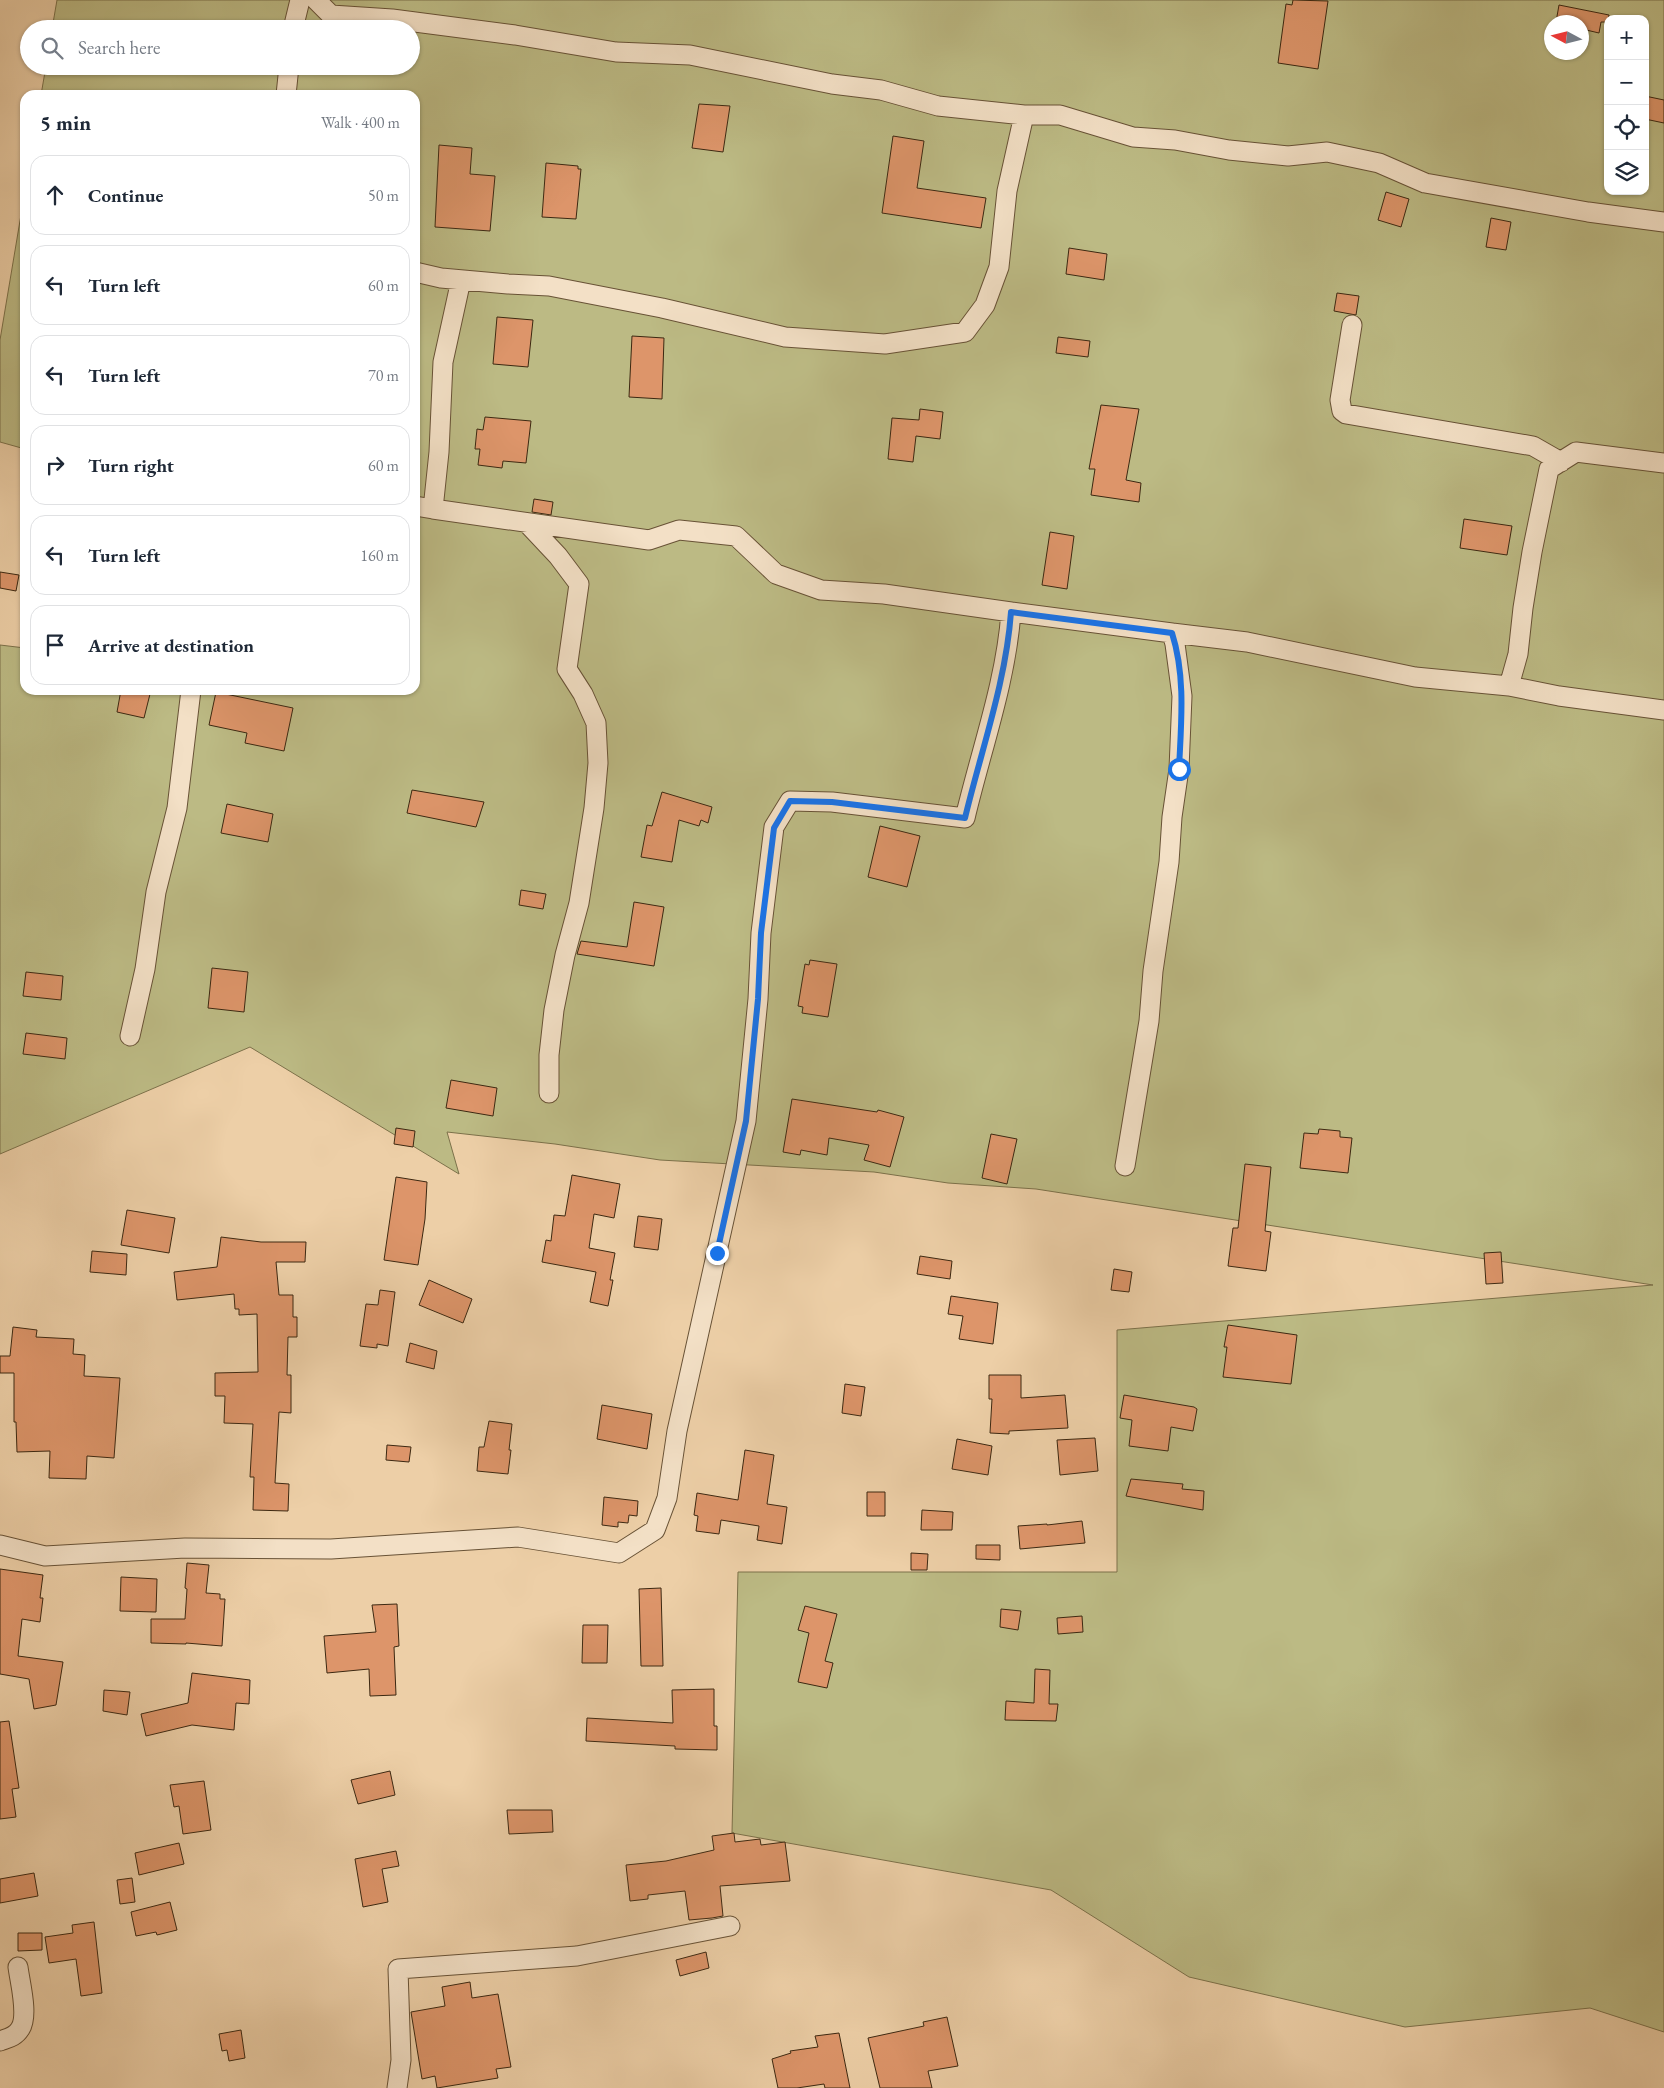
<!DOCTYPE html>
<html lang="en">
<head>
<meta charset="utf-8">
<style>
  body { margin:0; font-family:"EB Garamond",serif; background:#f6f6f7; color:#1f2937 }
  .controls { position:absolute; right:15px; top:15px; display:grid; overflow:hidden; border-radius:10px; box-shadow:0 1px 4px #0004 }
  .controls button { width:45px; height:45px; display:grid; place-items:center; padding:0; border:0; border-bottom:1px solid #e0e1e3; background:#fff; color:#1f2937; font:25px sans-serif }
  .compass { position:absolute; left:1544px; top:15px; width:45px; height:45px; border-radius:50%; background:#fff; box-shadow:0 1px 4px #0004; rotate:277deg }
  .stop { position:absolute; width:15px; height:15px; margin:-11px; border:4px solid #1a73e8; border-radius:50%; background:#fff }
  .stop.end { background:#1a73e8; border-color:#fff; box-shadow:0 1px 5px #0008 }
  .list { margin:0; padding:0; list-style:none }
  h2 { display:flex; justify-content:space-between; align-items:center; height:65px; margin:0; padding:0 20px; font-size:21px }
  h2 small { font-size:16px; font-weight:400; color:#747a83 }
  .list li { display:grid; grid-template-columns:32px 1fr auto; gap:15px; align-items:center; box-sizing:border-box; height:80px; margin:0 10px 10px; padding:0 10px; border:1px solid #e0e1e3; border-radius:15px }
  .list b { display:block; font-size:19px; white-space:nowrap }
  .list em { font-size:16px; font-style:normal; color:#747a83 }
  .icon { flex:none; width:28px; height:28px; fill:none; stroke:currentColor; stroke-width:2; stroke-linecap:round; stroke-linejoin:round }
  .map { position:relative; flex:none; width:1664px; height:2088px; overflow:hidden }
  .search { position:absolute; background:#fff; box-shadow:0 1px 4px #0004; left:20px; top:20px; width:400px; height:55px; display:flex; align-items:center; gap:12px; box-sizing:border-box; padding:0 18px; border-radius:28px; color:#747a83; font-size:19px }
  .panel { position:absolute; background:#fff; box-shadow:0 1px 4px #0004; left:20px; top:90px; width:400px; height:605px; border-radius:15px }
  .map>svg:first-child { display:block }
</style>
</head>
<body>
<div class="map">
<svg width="1664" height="2088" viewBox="0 0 1664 2088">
  <rect width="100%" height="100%" fill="#edcfa7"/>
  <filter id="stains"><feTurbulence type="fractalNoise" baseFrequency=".004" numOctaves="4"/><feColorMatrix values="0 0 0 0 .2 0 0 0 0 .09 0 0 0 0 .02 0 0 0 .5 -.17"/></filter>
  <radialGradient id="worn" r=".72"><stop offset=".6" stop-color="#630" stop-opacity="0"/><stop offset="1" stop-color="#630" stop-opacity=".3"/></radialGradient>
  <path fill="#bcba84" stroke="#7c714a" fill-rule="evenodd" d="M57,0H1664V2032L1590,2008L1405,2027L1189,1977L1051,1890L732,1833L738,1572H1117V1330L1653,1285L1036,1189L948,1183L874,1172L660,1160L555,1144L447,1132L459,1174L250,1047L0,1154V645L25,648V690H415V95H41L46,66H411V29H52ZM1608,19H1645V191H1608ZM1552,22H1582V52H1552Z
    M25,191V449L0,442V340Z"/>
  <path fill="#dd956a" stroke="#3c2811" d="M1293,0L1328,1L1318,69L1278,63L1286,4L1292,5Z
    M1559,5L1609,15L1608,22H1601L1599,33L1582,29V22H1556Z
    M1645,96L1664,100V123L1645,119Z
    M699,104L730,106L723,152L692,148Z
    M893,136L924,141L917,188L986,198L981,228L882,213Z
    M439,145L472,148L470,174L495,176L490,231L435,227Z
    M546,163L578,166V169H581L576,219L542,217Z
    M1386,192L1409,199L1401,227L1378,220Z
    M1491,218L1511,222L1506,250L1486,247Z
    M1069,248L1107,254L1104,280L1066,274Z
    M1337,293L1359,296L1356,315L1334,311Z
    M497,317L533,320L528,367L493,364Z
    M632,336L664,338L662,399L629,397Z
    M1058,337L1090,341L1088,357L1056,353Z
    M1101,405L1139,409L1126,480L1141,483L1139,502L1091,495L1095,469H1089Z
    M920,409L943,412L940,439L916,436L913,462L888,459L892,418L919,420Z
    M485,417L531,421L526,463L503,461L502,468L478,465L480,449H475L477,429L483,430Z
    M534,499L553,502L551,515L532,512Z
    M1464,519L1512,526L1507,555L1460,548Z
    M1050,532L1074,536L1067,589L1042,585Z
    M0,572L19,575L16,591L0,588Z
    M121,690H151L144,718L117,712Z
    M216,692L293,708L284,751L245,743L247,733L209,725Z
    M412,790L484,802L476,827L407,813Z
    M662,792L712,807L708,823L701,820L699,826L679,820L672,862L641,857L647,825L652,826Z
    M227,804L273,814L268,842L221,833Z
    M880,826L920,836L907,887L868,877Z
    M521,890L546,894L543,909L519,905Z
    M634,902L664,907L654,966L577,954L581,941L627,947Z
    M810,960L837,964L828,1017L802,1013L803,1007L798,1006L805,964L809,965Z
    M212,968L248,972L244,1012L208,1008Z
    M26,972L63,976L61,1000L23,996Z
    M26,1033L67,1038L65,1059L23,1054Z
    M451,1080L497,1088L493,1116L446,1108Z
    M792,1099L877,1112L878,1110L904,1117L890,1167L864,1160L869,1145L829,1138L827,1155L801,1150L800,1155L783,1152Z
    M396,1128L415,1131L413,1147L394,1144Z
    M1319,1129L1340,1131V1137L1352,1138L1348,1173L1300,1168L1304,1133L1318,1134Z
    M991,1134L1017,1139L1007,1184L982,1178Z
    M1245,1164L1271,1167L1265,1231L1271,1232L1266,1271L1228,1266L1233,1228H1238Z
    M572,1175L620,1184L614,1218L594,1214L589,1248L615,1253L610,1280H613L608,1306L590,1302L596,1272L542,1262L546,1240L551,1241L554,1215L565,1216Z
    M396,1177L427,1182L425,1219L418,1265L384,1260Z
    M127,1210L175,1218L169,1253L121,1245Z
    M638,1216L662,1219L658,1250L634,1247Z
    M221,1237L261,1242H306L305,1262H276L279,1295H293V1317H297V1337H288L287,1375H291V1413L279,1412L275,1483L289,1484L288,1511L253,1510L254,1477H250L253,1424L224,1423L225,1396H215V1373L258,1372L257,1314L239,1315V1309H235L234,1294L177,1300L174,1272L217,1267Z
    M92,1251L127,1254L126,1275L90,1272Z
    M1501,1252L1503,1283L1486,1284L1484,1253Z
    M920,1256L952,1261L950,1279L917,1274Z
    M1114,1269L1132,1272L1129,1292L1111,1290Z
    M429,1280L472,1299L463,1323L419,1305Z
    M380,1290L395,1292L388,1346L377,1344V1348L360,1346L366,1304L378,1305Z
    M951,1296L998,1303L993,1344L959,1339L963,1316L948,1314Z
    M1228,1325L1297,1335L1291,1384L1223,1377L1227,1347H1224Z
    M13,1327L37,1330L36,1337L74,1339L73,1354L85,1355L84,1376L120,1378L114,1458L87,1456L86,1479L49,1478L50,1451L17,1452L16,1422H14V1373H0V1356H10Z
    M410,1343L437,1351L434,1369L406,1362Z
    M989,1375H1021V1398L1065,1395L1068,1428L1009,1431V1434L990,1433L992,1399H989Z
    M845,1384L865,1387L861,1416L842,1413Z
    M1124,1395L1194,1407L1197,1409L1193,1431L1171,1427L1168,1451L1129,1446L1132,1420L1120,1418Z
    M602,1405L652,1414L647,1449L597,1439Z
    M489,1421L512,1424L509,1450H511L508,1474L477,1471L479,1447H484Z
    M1095,1438L1098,1471L1060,1475L1057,1440Z
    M957,1439L992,1446L988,1475L952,1469Z
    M387,1445L411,1447L409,1462L386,1460Z
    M745,1450L774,1455L767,1504L787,1507L782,1544L757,1540L759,1526L721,1520L719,1534L696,1531L698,1516L694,1515L697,1493L738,1500Z
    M1131,1479L1183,1484L1182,1489L1204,1491L1203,1510L1126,1496Z
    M867,1492H885V1516H867Z
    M604,1497L638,1501L637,1516L629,1515L628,1523L618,1522V1527L602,1525Z
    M922,1510L953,1512L952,1530H921Z
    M1082,1521L1085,1543L1020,1549L1018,1526L1047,1524V1525Z
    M976,1545H1000V1560L976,1559Z
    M911,1553L928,1554L927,1570H911Z
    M187,1563L209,1565L206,1593L220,1594V1599H225L222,1646L186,1643V1644L151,1643V1619H185L187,1589L185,1588Z
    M0,1569L43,1575L40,1598H43L40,1622L22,1619L18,1656L63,1662L56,1705L34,1709L29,1679L0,1674Z
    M121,1577L157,1579L156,1612L120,1611Z
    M661,1588L663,1666H641L639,1589Z
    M397,1604L399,1646L394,1647L396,1695L370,1696L369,1669L327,1673L324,1636L376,1632L372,1605Z
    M805,1606L837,1614L825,1661L833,1663L827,1688L798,1682L809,1633L798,1630Z
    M1001,1609L1021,1611L1018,1630L1000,1627Z
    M1082,1616L1083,1632L1058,1634L1057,1618Z
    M583,1625H608L607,1663H582Z
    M1035,1669L1050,1670L1049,1704H1058L1056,1721L1005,1720L1006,1701L1034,1703Z
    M192,1673L250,1680L249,1704L236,1703L234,1730L192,1725L146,1736L141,1714L188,1703Z
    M714,1689V1726H717V1750L675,1749V1746L586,1741L587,1718L673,1723L672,1690Z
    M104,1690L130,1692L127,1715L103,1711Z
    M9,1721L19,1788L12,1789L16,1817L0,1819V1722Z
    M390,1771L395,1795L358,1804L351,1780Z
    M204,1781L211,1830L183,1834L179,1806L174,1807L170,1785Z
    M507,1810H552L553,1832L509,1834Z
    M734,1833L735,1842L760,1839L761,1845L785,1842L790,1881L720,1886L723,1916L712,1918L689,1920L685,1891L648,1895V1899L630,1901L626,1865L666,1861L714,1850L712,1836Z
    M179,1843L184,1864L139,1875L135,1853Z
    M396,1851L399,1866L382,1869L388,1902L363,1907L355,1859Z
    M34,1873L38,1896L0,1903V1879Z
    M132,1878L135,1902L120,1904L117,1880Z
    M170,1902L177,1930L157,1935L156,1932L136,1936L131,1912Z
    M94,1922L102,1993L81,1996L76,1959L49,1963L45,1937L73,1933L72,1925Z
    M18,1933H42V1950L18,1951Z
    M706,1952L709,1968L680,1976L676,1960Z
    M470,1982L472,1998L498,1994L511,2067L496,2069L498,2078L437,2088L435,2076L422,2079L411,2012L445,2006L442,1987Z
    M947,2017L958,2066L928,2071L932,2088H880L868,2038L924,2026L923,2022Z
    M241,2030L245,2058L229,2061L227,2050L222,2051L219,2034Z
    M839,2033L850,2088H825L824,2084L797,2088H778L772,2059L791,2053L790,2051L818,2047L815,2036Z"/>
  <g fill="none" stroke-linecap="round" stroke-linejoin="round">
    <g stroke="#685236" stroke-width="21">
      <path id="minor" d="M316,0L331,15L392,19L515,35L616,52L690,55L832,84L881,90L938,106L1024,115H1060L1133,137L1175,140L1229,150L1288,156L1327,152L1379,163L1425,183L1588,212L1664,222
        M293,29L300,0
        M286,95L289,66
        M415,272L441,278L508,284L549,286L662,308L785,337L885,344L965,332L985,305L999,267L1007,191L1024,115
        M1352,325L1340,400L1342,411L1346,414L1533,446L1561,462
        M415,506L433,509
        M527,523L558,556L579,584L567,669L583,694L596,723L598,763L594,808L579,903L565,955L554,1010L549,1055V1093
        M1011,612L1172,633L1175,644L1182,696L1179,769L1172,817L1169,862L1153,971L1149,1021L1125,1166
        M1172,633L1247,642L1415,677L1509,686L1518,654L1523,608L1532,552L1549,469L1576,452L1664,463
        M1509,686L1559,696L1664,710
        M130,1036L145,969L156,892L177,808L191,690
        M0,1545L45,1556L185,1548L331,1549L518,1537L619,1553L655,1530L667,1498L677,1431L746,1121L758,999L761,933L774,827L790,801L832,802L965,818C981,750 1006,682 1011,612L884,594L821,590L776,574L736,536L679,530L649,540L433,509L439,452L443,362L461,280
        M0,2041C8,2038 15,2037 20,2029C29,2016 20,1983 18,1967
        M397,2088L401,2060L398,1969L577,1956L730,1926"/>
    </g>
    <use href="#minor" stroke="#f3e0c6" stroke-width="19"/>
  </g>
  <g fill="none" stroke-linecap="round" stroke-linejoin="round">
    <path stroke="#1a73e8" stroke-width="6" d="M717,1253L746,1121L758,999L761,933L774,828L790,801L832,802L965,818C981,751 1006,682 1011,612L1172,633C1186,677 1181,724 1179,769"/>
  </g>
  <rect width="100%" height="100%" filter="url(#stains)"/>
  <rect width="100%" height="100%" fill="url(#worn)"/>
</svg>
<div class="controls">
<button>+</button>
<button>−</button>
<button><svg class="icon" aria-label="locate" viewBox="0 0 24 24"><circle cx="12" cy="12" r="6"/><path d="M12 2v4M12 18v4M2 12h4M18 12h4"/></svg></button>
<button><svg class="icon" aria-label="layers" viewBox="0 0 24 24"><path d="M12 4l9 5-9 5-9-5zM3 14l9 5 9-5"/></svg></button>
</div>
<svg class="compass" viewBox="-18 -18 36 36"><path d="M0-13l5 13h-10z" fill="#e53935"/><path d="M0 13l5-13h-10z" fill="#747a83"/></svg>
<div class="stop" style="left:1179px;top:769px"></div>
<div class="stop end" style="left:717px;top:1253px"></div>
<div class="search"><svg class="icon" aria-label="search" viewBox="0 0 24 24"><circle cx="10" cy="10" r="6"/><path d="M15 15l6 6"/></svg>Search here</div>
<section class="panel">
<h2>5 min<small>Walk · 400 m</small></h2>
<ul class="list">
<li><svg class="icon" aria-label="ahead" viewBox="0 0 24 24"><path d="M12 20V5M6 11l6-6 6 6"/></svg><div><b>Continue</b></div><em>50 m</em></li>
<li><svg class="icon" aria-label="left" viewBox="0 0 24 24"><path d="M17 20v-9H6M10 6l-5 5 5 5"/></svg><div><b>Turn left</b></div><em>60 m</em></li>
<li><svg class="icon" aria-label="left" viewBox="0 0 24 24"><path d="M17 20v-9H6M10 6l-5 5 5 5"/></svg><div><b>Turn left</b></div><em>70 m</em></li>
<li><svg class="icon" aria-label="right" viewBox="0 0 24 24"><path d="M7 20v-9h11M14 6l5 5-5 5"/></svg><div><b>Turn right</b></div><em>60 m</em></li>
<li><svg class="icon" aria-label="left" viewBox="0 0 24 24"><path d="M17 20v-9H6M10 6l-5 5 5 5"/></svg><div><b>Turn left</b></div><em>160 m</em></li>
<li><svg class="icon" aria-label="arrive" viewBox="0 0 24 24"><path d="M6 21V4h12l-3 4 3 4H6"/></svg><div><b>Arrive at destination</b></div></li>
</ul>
</section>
</div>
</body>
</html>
